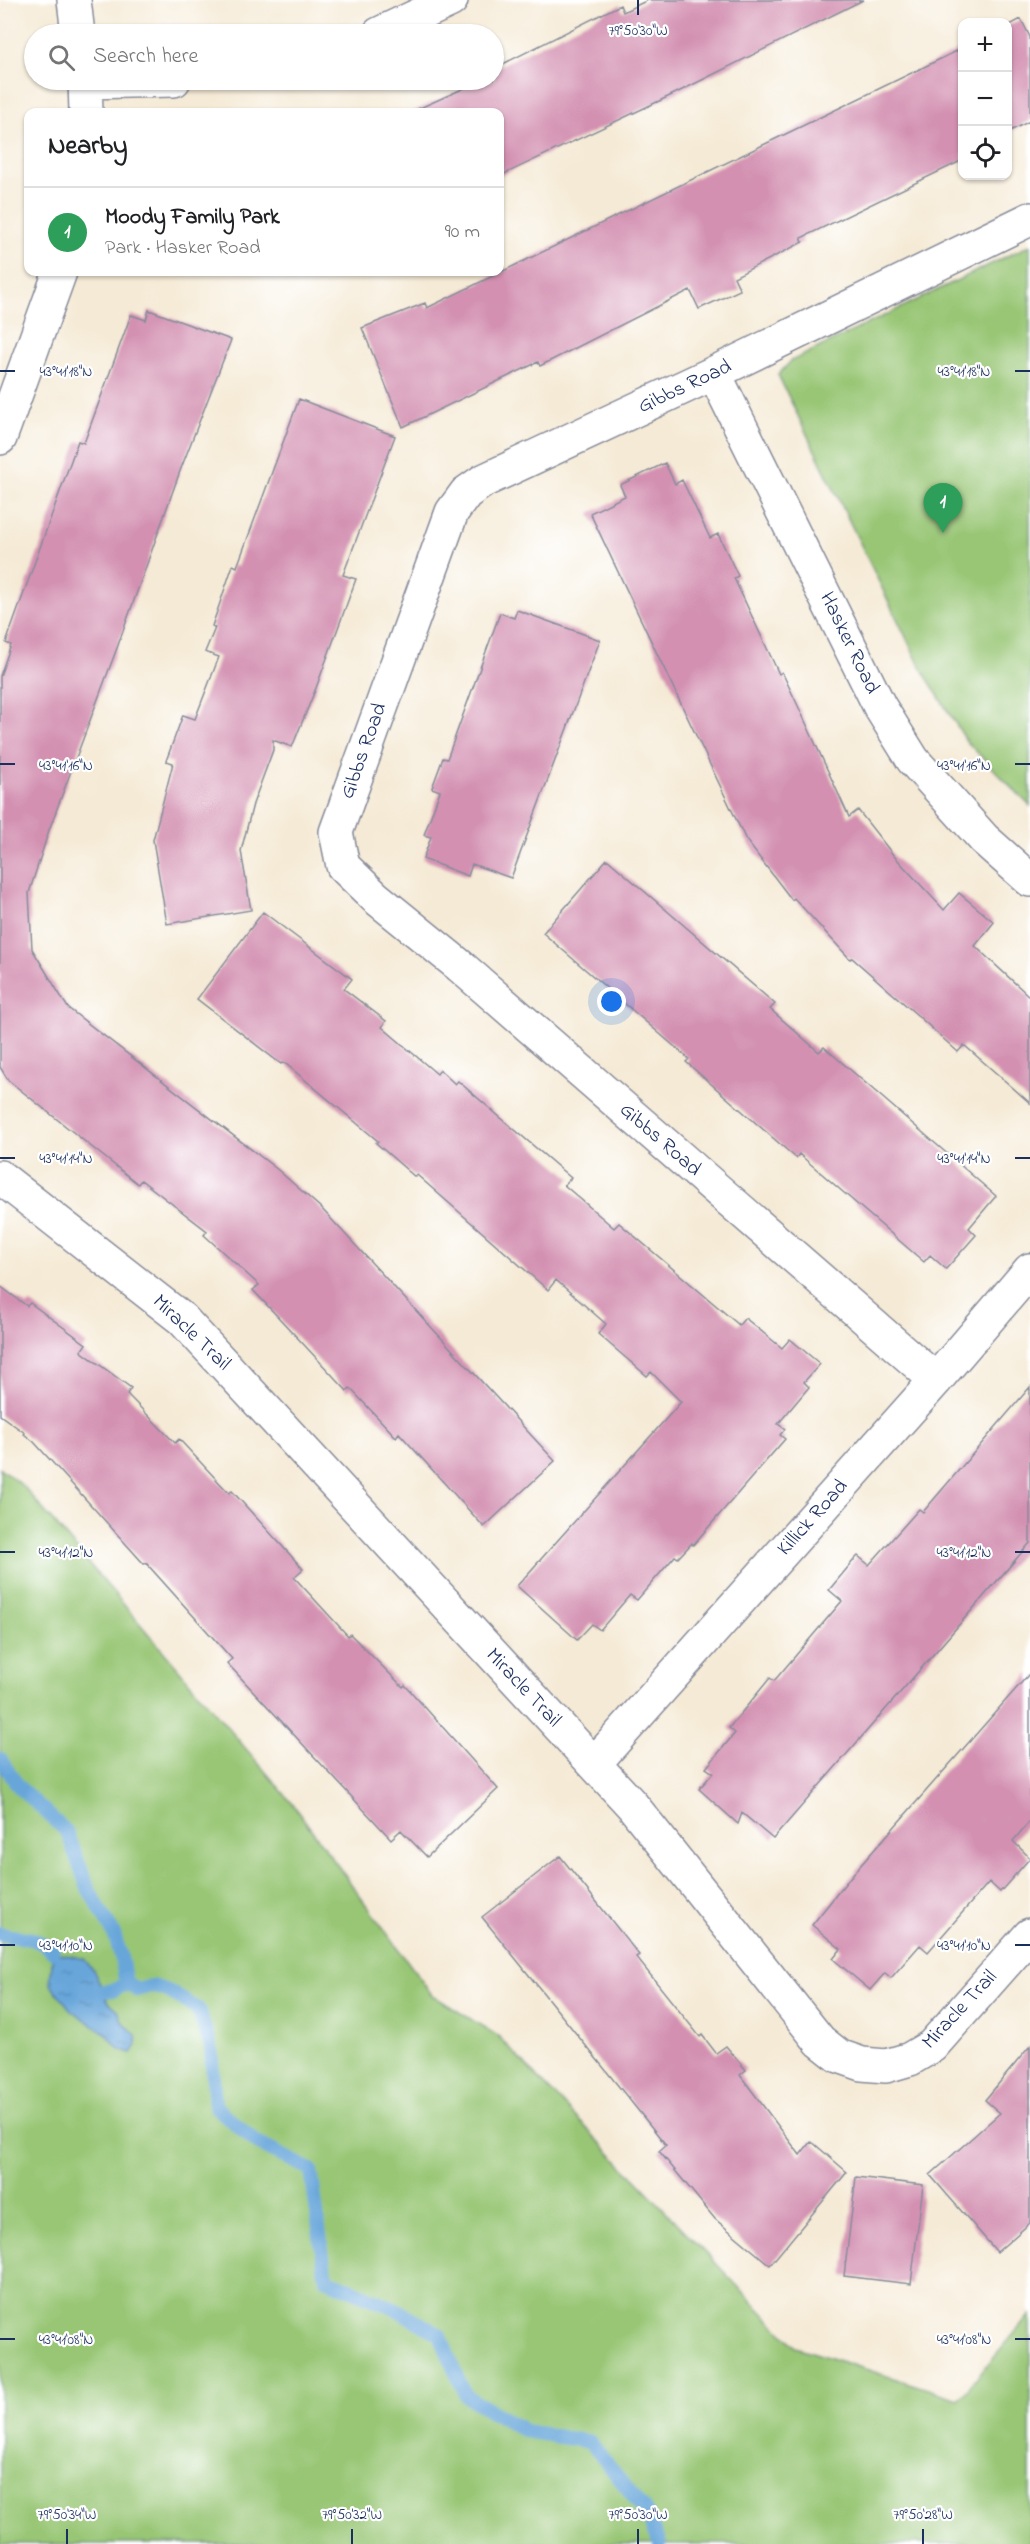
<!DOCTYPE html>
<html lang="en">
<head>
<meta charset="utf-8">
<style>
  body { margin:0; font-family:"Indie Flower",sans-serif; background:#f6f6f6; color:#202124 }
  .controls { position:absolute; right:18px; top:18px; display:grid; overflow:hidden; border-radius:12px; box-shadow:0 2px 4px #0004 }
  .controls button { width:54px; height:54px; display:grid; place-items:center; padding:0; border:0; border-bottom:2px solid #e0e0e0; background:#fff; color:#202124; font:30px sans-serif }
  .you { position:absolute; left:612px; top:1002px; width:21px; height:21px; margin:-15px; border:4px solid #fff; border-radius:50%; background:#1a73e8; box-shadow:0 0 0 9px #1a73e833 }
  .badge { display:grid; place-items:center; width:39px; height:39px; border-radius:50%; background:#7c3aed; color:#fff; font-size:20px; font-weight:700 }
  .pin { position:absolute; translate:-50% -50px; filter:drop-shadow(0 2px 3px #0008) }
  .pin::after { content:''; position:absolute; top:32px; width:21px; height:18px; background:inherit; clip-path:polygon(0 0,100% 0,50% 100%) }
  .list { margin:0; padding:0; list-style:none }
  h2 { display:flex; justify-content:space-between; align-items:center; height:78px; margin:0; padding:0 24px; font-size:26px }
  h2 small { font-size:20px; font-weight:400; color:#757577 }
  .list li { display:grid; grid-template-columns:39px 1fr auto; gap:18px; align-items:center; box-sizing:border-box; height:90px; padding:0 24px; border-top:2px solid #e0e0e0 }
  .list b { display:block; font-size:22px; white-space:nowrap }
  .list p { margin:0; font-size:20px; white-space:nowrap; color:#757577 }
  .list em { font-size:20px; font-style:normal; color:#757577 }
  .icon { flex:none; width:33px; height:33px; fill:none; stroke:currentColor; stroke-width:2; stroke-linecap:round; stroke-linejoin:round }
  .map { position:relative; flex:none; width:1030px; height:2544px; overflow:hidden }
  .search { position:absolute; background:#fff; box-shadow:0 2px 4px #0004; left:24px; top:24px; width:480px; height:66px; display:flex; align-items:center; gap:15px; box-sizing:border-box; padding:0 21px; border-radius:33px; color:#757577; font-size:22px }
  .panel { position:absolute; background:#fff; box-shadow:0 2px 4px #0004; left:24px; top:108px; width:480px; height:168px; border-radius:12px }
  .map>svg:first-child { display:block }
</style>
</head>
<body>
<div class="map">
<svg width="1030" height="2544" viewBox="0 0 1030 2544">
  <defs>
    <pattern id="water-ripples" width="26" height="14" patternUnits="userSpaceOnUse" patternTransform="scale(1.5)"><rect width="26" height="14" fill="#67a6da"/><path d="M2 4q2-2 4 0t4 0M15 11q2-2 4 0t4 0" fill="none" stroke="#5488b4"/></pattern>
  </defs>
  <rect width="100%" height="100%" fill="#fff"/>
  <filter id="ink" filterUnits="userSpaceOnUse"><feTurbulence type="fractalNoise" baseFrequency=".0167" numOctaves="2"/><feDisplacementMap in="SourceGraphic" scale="12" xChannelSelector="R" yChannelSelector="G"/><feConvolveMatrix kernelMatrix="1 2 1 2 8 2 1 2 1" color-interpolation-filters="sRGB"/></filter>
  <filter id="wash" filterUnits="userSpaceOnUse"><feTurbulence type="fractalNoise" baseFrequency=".008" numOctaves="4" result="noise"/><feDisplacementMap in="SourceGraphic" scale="24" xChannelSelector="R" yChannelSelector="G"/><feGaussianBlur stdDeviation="1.35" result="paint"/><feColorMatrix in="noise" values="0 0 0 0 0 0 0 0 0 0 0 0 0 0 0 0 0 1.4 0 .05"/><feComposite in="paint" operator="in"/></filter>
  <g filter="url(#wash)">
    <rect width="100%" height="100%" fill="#f5ead5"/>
    <path fill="#98c674" stroke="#5a7a69" stroke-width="1.5" d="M1030,245V806L967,742L921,668L778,375L791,361Z
      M0,1468L24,1487L292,1803L432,1995L498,2036L796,2347L959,2399L1030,2315V2544H0Z"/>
    <path fill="url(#water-ripples)" stroke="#416a9c" stroke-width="1.5" d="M53,1952L84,1959L93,1970L108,2001L118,2010L122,2021L136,2035L137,2045L132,2053L119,2049L105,2033L71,2010L50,1984Z"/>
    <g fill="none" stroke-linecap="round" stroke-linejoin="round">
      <path stroke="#67a6da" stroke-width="14" d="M0,1759L19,1787L67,1832L88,1888L114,1934L121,1956L126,1984L137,1990L152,1986L168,1991L198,2009L211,2047L215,2106L257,2143L311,2170L326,2279L396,2309L440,2335L466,2396L525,2431L590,2442L646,2512L659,2544
        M0,1934C25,1940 31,1933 53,1952
        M103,1991L114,1990L126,1984"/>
    </g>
    <g id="blocks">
      <path fill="#d390b1" d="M648,0H863L674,94L500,176V112H411L467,87L465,85L477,80H494L495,68L620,5L623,12Z
        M1021,19L1030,37V121L1008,132V26Z
        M963,48V160L801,238L803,242L734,277L740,290L699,309L690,290L540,366L538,362L403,427L362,328L425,303L427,308Z
        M149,310L231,340L180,471L117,648L49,830L29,893L32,949L68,1008L278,1170L321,1208L555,1461L484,1527L399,1433L396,1437L350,1388L347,1391L253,1290L259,1285L204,1235L207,1231L141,1180L138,1184L8,1080L0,1067V676L11,645L6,643L78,441L84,443L131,315L146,320Z
        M299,399L395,436L343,575L356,579L316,688L292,747L273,740V750L253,804L241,851L251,910L167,924L153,840L173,763L166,761L183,715L195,719L219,657L205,652L215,628L212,626L233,565L237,567Z
        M665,463L675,484L682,480L710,538L718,534L738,576L734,578L779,674L782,672L800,710L849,817L858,810L894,856L944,910L959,893L994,922L975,946L1030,997V1103L964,1045L958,1052L916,1014L852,958L850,959L794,898L792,900L746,840L590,513L625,496L620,485Z
        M517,610L600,640L511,878L472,864L468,876L423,859L431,837L424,835L440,791L432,788L443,758L447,759L500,613L514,618Z
        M607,859L775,1004L770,1009L819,1052L824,1047L996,1196L969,1228L976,1235L946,1269L930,1255L924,1262L799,1154L796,1158L686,1062L689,1059L543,933Z
        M263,912L352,979L344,989L386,1021L382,1027L437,1074L440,1070L455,1084L458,1081L571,1178L564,1185L614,1228L619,1223L739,1325L745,1318L782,1348L790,1339L820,1364L804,1382L809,1387L778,1424L785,1429L780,1435L785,1439L693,1545L692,1543L678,1558L675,1556L637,1600L630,1595L600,1630L592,1624L577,1640L517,1586L681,1402L651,1372L647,1376L598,1334L606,1324L556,1280L548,1290L417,1175L415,1177L376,1143L378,1141L286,1064L282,1063L281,1064L197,999Z
        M0,1286L27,1306L30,1303L86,1344L81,1351L131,1388L127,1394L175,1443L179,1439L229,1493L232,1491L303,1569L294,1577L348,1636L350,1634L403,1687L405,1685L498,1789L427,1857L401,1830L391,1839L227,1663L232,1659L146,1563L144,1564L34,1442L24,1434L25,1433L0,1415Z
        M1030,1387V1543L773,1839L742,1813L738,1824L699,1789L713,1773L706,1768L735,1733L729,1728L770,1678L774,1681L842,1601L829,1590L854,1560L858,1556L869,1565L919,1509L923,1512Z
        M1030,1673V1821L1013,1841L1030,1858L1000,1892L989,1882L928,1952L920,1945L891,1978L885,1973L870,1990L833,1959L841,1949L812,1925L852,1875Z
        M560,1856L639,1955L636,1957L700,2037L702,2035L716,2053L726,2046L746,2070L740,2075L800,2155L811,2141L847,2172L770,2265L715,2219L659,2151L666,2145L482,1917Z
        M1030,2046V2223L997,2252L930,2175L1000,2113L985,2100Z
        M856,2177L923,2185L911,2284L844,2276Z"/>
    </g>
  </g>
  <g filter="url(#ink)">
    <use href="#blocks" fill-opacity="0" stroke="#888c9a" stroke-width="1.5"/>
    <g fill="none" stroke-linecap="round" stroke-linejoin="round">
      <g stroke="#888c9a" stroke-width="36">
        <path id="street" d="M74,0L78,34
          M379,34L451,0
          M85,80L86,112
          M85,82L174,80
          M714,373L880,707L913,760L984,839L1030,880
          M0,438L60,272
          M0,1177L182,1319L632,1805L820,2041L839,2056L862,2064L886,2066L910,2059L932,2046L1030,1935
          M936,1380L460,966L375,897L343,866L336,832L452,512L466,493L483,481L714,373L1030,219
          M594,1764L936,1380L1030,1270"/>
      </g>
      <use href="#street" stroke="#fff" stroke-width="33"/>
    </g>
  </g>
  <path fill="none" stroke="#1b2f5e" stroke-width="2" d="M638,0V15M0,371H15M1015,371H1030M0,764H15M1015,764H1030M0,1158H15M1015,1158H1030M0,1552H15M1015,1552H1030M0,1945H15M1015,1945H1030M0,2339H15M1015,2339H1030M67,2529V2544M352,2529V2544M638,2529V2544M923,2529V2544"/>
  <g text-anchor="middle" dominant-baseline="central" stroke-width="4.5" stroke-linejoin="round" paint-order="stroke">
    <g font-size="21" fill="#1b2f5e" stroke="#fff">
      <text transform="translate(685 387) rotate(-25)">Gibbs Road</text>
      <text transform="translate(849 643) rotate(64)">Hasker Road</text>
      <text transform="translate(364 751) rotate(-70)">Gibbs Road</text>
      <text transform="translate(660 1140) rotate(41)">Gibbs Road</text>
      <text transform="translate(191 1333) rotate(44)">Miracle Trail</text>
      <text transform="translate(813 1518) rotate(-48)">Killick Road</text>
      <text transform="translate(523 1688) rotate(47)">Miracle Trail</text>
      <text transform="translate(960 2010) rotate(-47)">Miracle Trail</text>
    </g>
  </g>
  <g font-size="15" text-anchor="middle" fill="#1b2f5e" stroke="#fff" stroke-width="4.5" stroke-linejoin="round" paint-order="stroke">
    <text x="638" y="35">79°50'30"W</text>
    <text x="66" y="376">43°41'18"N</text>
    <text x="964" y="376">43°41'18"N</text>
    <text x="66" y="770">43°41'16"N</text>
    <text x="964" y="770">43°41'16"N</text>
    <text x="66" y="1163">43°41'14"N</text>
    <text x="964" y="1163">43°41'14"N</text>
    <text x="66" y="1557">43°41'12"N</text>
    <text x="964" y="1557">43°41'12"N</text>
    <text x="66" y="1950">43°41'10"N</text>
    <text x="964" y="1950">43°41'10"N</text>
    <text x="66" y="2344">43°41'08"N</text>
    <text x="964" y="2344">43°41'08"N</text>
    <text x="67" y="2519">79°50'34"W</text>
    <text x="352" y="2519">79°50'32"W</text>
    <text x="638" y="2519">79°50'30"W</text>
    <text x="923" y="2519">79°50'28"W</text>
  </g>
</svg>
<div class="controls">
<button>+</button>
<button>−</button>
<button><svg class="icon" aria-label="locate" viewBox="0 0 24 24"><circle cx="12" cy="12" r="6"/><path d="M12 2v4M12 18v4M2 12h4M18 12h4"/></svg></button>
</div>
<div class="you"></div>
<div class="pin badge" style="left:943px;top:533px;background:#2e9e5b">1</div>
<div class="search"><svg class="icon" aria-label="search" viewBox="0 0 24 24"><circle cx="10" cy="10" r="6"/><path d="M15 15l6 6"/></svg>Search here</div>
<section class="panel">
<h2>Nearby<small></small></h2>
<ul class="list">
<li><span class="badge" style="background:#2e9e5b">1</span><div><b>Moody Family Park</b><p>Park · Hasker Road</p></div><em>90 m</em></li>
</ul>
</section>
</div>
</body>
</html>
